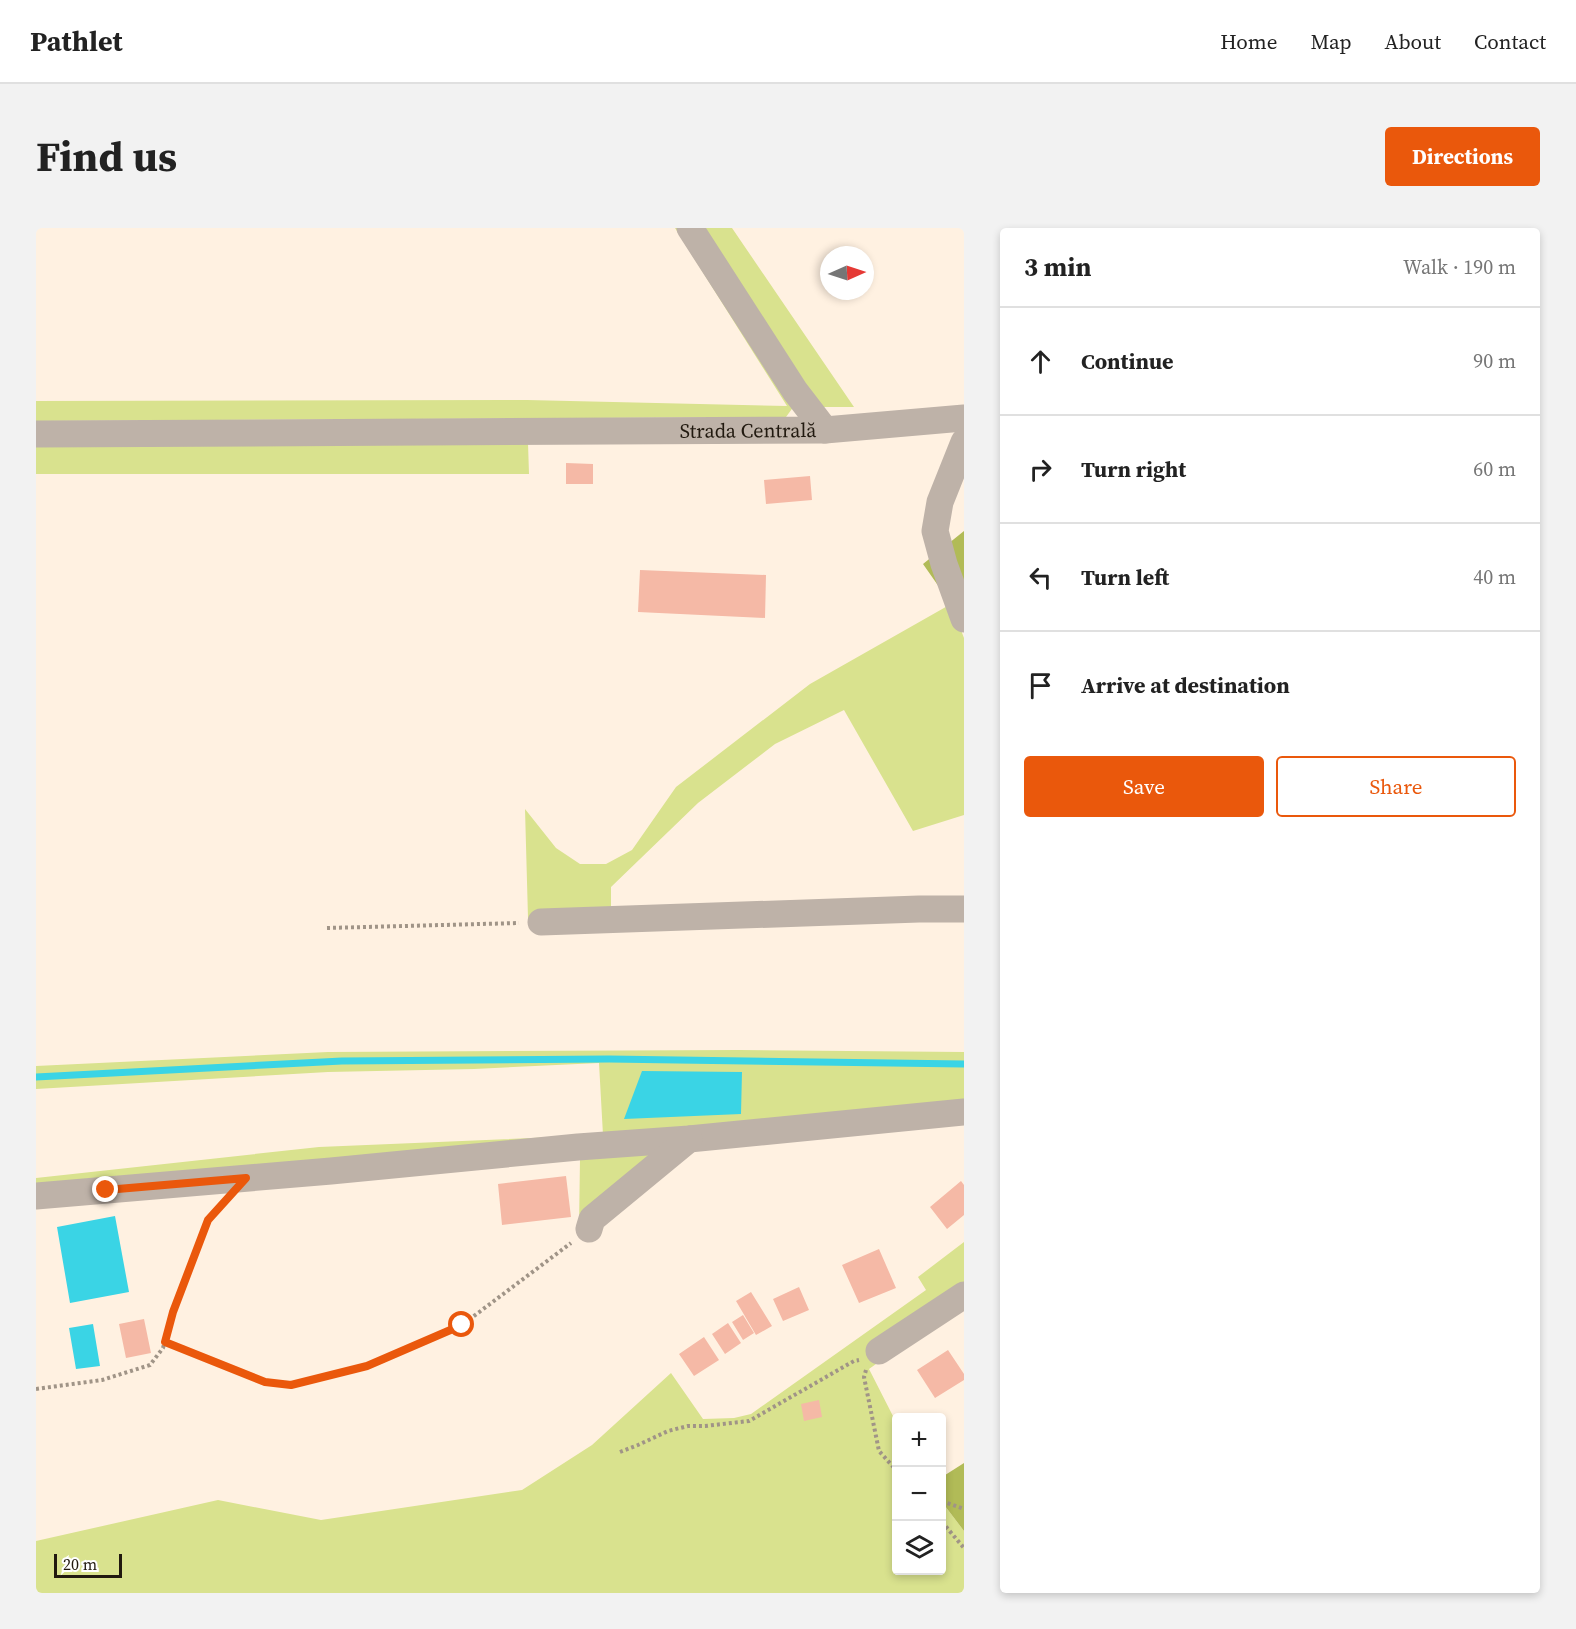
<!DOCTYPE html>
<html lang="en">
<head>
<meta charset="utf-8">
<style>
  body { margin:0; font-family:"Source Serif 4",serif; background:#f2f2f2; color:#222 }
  .controls { position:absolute; right:18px; bottom:18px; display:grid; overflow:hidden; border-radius:6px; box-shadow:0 3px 9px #0003 }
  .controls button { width:54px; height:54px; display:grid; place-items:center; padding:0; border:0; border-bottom:2px solid #e0e0e0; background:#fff; color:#222; font:30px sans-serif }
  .compass { position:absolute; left:784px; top:18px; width:54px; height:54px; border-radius:50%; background:#fff; box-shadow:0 3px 9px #0003; rotate:87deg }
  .scale { position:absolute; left:18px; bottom:15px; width:68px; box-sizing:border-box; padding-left:6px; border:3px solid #21190f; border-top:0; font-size:16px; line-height:21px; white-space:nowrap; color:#21190f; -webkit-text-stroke:4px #fff; paint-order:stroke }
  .stop { position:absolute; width:18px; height:18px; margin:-14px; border:4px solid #ea580c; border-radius:50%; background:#fff }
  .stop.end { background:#ea580c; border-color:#fff; box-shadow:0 2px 6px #0008 }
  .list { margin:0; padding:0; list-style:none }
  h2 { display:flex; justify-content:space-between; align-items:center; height:78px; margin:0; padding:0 24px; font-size:26px }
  h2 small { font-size:20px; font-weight:400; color:#767676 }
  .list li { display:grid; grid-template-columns:39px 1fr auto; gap:18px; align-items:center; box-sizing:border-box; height:108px; padding:0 24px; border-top:2px solid #e0e0e0 }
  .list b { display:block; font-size:22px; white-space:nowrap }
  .list em { font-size:20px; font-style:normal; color:#767676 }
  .actions { display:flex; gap:12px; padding:18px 24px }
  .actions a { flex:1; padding:14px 0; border:2px solid #ea580c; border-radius:6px; text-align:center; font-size:21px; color:#ea580c }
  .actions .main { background:#ea580c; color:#fff }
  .icon { flex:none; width:33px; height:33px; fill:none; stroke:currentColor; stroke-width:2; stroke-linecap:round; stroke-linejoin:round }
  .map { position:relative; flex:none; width:928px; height:1365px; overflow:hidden; border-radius:6px }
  header { display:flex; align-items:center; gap:36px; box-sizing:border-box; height:84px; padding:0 30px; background:#fff; border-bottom:2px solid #e0e0e0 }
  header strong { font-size:28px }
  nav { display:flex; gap:33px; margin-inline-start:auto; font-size:21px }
  .intro { display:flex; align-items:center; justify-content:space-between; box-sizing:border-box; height:144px; padding:0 36px }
  h1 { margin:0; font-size:42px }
  .button { padding:15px 27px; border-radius:6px; background:#ea580c; color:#fff; font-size:21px; font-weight:700 }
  main { display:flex; gap:36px; padding:0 36px }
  aside { flex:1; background:#fff; border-radius:6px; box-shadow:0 3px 9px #0003 }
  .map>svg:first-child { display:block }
</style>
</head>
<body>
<header>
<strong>Pathlet</strong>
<nav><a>Home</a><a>Map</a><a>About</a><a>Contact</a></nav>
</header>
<div class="intro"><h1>Find us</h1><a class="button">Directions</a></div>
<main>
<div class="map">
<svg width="928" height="1365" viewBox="0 0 928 1365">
  <rect width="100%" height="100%" fill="#fff1e1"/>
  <path fill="#d9e28e" d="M639,0H647L758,178L750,189L0,193V173L491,172L751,178Z
    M664,0H696L818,179H783Z
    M492,215L493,246H0V218Z
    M915,376L928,410V587L877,603L808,482L739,516L662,575L575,659V685L492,690L489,581L520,620L544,636H570L596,622L640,559L774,456Z
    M703,822L928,824V879L0,963V950L283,919L567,907L563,835L438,841L292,844L0,861V838L292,824Z
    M620,921L543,1000L544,931Z
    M928,1014V1061L847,1131L833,1141L860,1194L861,1342H906V1274L928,1303V1365H0V1313L182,1272L285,1292L486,1262L556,1217L635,1145L667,1191L698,1190L715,1186L890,1062L882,1049Z"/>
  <path fill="#b1bb57" d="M928,303V366L915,376L887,336Z
    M928,1235V1303L906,1274V1249Z"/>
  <path fill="#3ad4e5" d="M606,843L706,844L705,886L588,891Z
    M79,988L93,1064L34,1075L21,999Z
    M57,1096L64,1138L40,1141L33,1100Z"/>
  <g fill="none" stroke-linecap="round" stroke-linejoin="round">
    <path stroke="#3ad4e5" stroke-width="7" d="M0,849L306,833L573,831L928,836"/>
  </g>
  <path fill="#f5b9a6" d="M530,235L557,236V256H530Z
    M774,248L776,272L730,276L728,252Z
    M604,342L730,347L729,390L602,384Z
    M530,948L535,989L466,997L462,956Z
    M925,953L928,957V987L911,1001L894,979Z
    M843,1021L860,1060L823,1075L806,1037Z
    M763,1059L773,1082L747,1093L737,1071Z
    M715,1064L736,1098L720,1107L700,1073Z
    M707,1087L718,1105L707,1112L696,1094Z
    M108,1091L115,1125L90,1130L83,1096Z
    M692,1095L705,1115L689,1126L676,1106Z
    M668,1109L683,1132L658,1148L643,1126Z
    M912,1122L928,1146V1152L899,1170L881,1142Z
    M783,1172L786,1189L768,1193L765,1176Z"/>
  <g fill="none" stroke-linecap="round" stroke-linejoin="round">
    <path stroke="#a09487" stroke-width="4" stroke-dasharray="3 3" stroke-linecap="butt" d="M291,700L483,695
      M129,1115L229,1154L255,1157L331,1138L426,1097L535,1015
      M830,1142L828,1149L843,1223L861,1243
      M0,1161L66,1152L114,1137L127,1120L137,1084L172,992L185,977
      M584,1224L602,1217L632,1203L652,1198H669L713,1193L818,1133L823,1132
      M906,1273L928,1281
      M906,1294L928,1320"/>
    <g stroke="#beb2a8" stroke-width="27">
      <path d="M654,0L759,163L789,202"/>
      <path id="s1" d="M0,206L789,202L928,190"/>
      <path d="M928,214L904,274L899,303L908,336L928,391"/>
      <path d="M505,694L883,681H928"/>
      <path d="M0,968L295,943L542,919L653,911L928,884"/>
      <path d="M553,1001L556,991L653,911"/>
      <path d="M843,1123L928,1067"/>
    </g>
  </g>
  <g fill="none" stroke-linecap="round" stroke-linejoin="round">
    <path stroke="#ea580c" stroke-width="8" d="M70,962L210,950L172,992L137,1084L129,1114L229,1154L255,1157L331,1138L426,1097"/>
  </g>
  <g text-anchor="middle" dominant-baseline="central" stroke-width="4.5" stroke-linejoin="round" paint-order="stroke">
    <g font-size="20" fill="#21190f" stroke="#fff">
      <text stroke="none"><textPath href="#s1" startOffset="712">Strada Centrală</textPath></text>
    </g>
  </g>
</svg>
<div class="controls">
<button>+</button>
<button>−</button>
<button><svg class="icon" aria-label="layers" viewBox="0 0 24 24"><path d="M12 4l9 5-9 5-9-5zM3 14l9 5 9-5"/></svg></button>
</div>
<svg class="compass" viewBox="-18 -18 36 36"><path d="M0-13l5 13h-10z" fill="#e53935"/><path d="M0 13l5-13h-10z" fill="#767676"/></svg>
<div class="scale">20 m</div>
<div class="stop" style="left:426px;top:1097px"></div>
<div class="stop end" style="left:70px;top:962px"></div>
</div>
<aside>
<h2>3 min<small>Walk · 190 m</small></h2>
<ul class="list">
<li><svg class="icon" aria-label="ahead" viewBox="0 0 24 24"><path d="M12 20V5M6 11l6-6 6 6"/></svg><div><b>Continue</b></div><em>90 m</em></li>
<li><svg class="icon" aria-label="right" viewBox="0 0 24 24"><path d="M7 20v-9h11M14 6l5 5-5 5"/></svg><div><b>Turn right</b></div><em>60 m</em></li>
<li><svg class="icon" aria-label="left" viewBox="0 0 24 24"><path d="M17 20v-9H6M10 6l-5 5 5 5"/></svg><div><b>Turn left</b></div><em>40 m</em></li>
<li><svg class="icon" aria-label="arrive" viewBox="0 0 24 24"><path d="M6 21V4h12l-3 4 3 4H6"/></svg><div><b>Arrive at destination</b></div></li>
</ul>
<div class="actions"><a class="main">Save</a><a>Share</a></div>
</aside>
</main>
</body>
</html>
